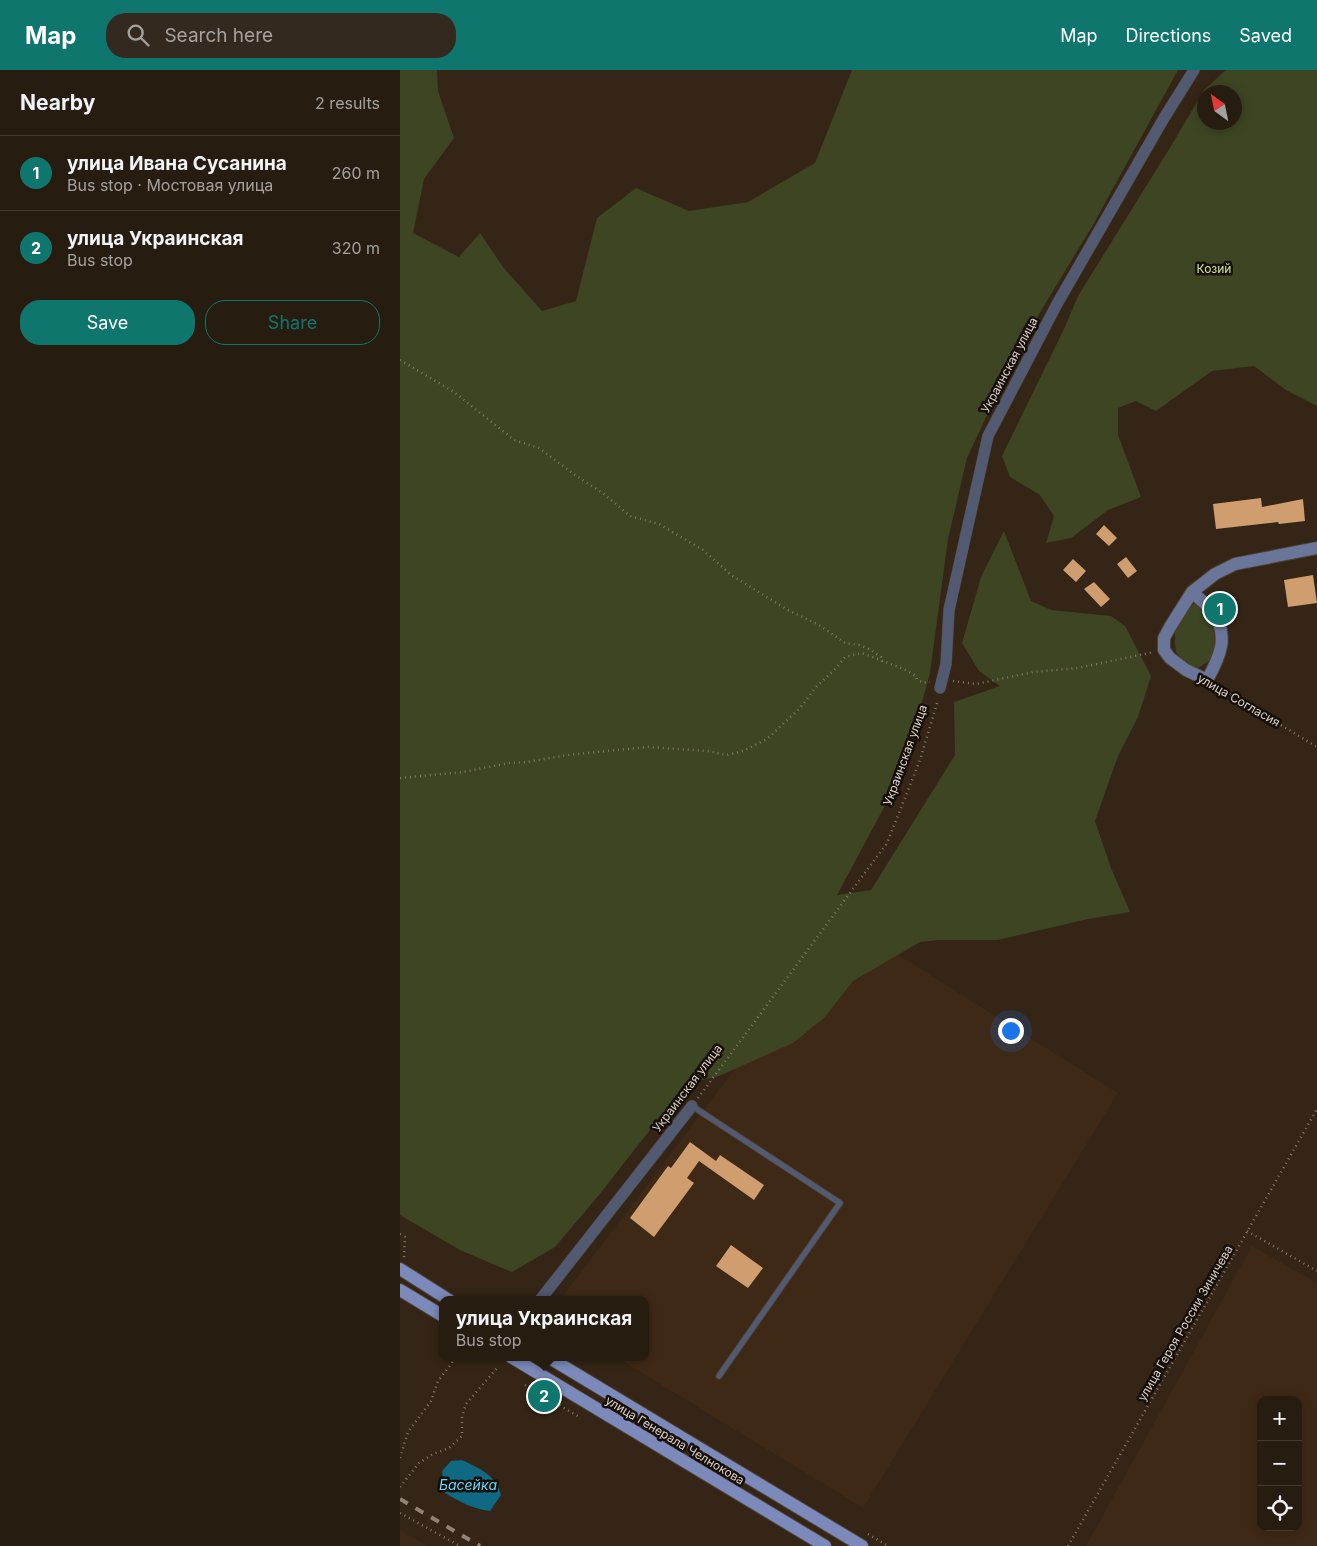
<!DOCTYPE html>
<html lang="en">
<head>
<meta charset="utf-8">
<style>
  body { margin:0; font-family:Inter,sans-serif; background:#33291e; color:#f1f3f6 }
  .controls { position:absolute; right:15px; bottom:15px; display:grid; overflow:hidden; border-radius:10px; box-shadow:0 2px 12px #0003 }
  .controls button { width:45px; height:45px; display:grid; place-items:center; padding:0; border:0; border-bottom:1px solid #433a30; background:#271c10; color:#f1f3f6; font:25px sans-serif }
  .compass { position:absolute; left:797px; top:15px; width:45px; height:45px; border-radius:50%; background:#271c10; box-shadow:0 2px 12px #0003; rotate:327deg }
  .you { position:absolute; left:610px; top:960px; width:18px; height:18px; margin:-12px; border:4px solid #fff; border-radius:50%; background:#1a73e8; box-shadow:0 0 0 8px #1a73e833 }
  .badge { display:grid; place-items:center; width:32px; height:32px; border-radius:50%; background:#0f766e; color:#fff; font-size:16px; font-weight:700 }
  .pin { position:absolute; translate:-50% -50%; border:2px solid #fff; box-shadow:0 1px 5px #0006 }
  .popup { position:absolute; left:39px; top:1226px; width:210px; height:65px; box-sizing:border-box; display:grid; place-content:center; border-radius:10px; background:#271c10; filter:drop-shadow(0 1px 4px #0005); font-size:16px; white-space:nowrap; color:#a4a19f }
  .popup b { font-size:19px; color:#f1f3f6 }
  .popup::after { content:''; position:absolute; left:50%; top:100%; margin-left:-10px; border:10px solid transparent; border-top-color:#271c10 }
  .list { margin:0; padding:0; list-style:none }
  h2 { display:flex; justify-content:space-between; align-items:center; height:65px; margin:0; padding:0 20px; font-size:21px }
  h2 small { font-size:16px; font-weight:400; color:#a4a19f }
  .list li { display:grid; grid-template-columns:32px 1fr auto; gap:15px; align-items:center; box-sizing:border-box; height:75px; padding:0 20px; border-top:1px solid #433a30 }
  .list b { display:block; font-size:19px; white-space:nowrap }
  .list p { margin:0; font-size:16px; white-space:nowrap; color:#a4a19f }
  .list em { font-size:16px; font-style:normal; color:#a4a19f }
  .actions { display:flex; gap:10px; padding:15px 20px }
  .actions a { flex:1; padding:11px 0; border:1px solid #0f766e; border-radius:20px; text-align:center; font-size:18px; color:#0f766e }
  .actions .main { background:#0f766e; color:#fff }
  .icon { flex:none; width:28px; height:28px; fill:none; stroke:currentColor; stroke-width:2; stroke-linecap:round; stroke-linejoin:round }
  .map { position:relative; flex:none; width:917px; height:1476px; overflow:hidden }
  header { display:flex; align-items:center; gap:30px; box-sizing:border-box; height:70px; padding:0 25px; background:#0f766e; color:#fff }
  header strong { font-size:24px }
  nav { display:flex; gap:28px; margin-inline-start:auto; font-size:18px }
  .search { width:350px; height:45px; background:#33291e; display:flex; align-items:center; gap:12px; box-sizing:border-box; padding:0 18px; border-radius:20px; color:#a4a19f; font-size:19px }
  main { display:flex }
  aside { flex:1; background:#271c10 }
  .map>svg:first-child { display:block }
</style>
</head>
<body>
<header>
<strong>Map</strong>
<div class="search"><svg class="icon" aria-label="search" viewBox="0 0 24 24"><circle cx="10" cy="10" r="6"/><path d="M15 15l6 6"/></svg>Search here</div>
<nav><a>Map</a><a>Directions</a><a>Saved</a></nav>
</header>
<main>
<aside>
<h2>Nearby<small>2 results</small></h2>
<ul class="list">
<li><span class="badge">1</span><div><b>улица Ивана Сусанина</b><p>Bus stop · Мостовая улица</p></div><em>260 m</em></li>
<li><span class="badge">2</span><div><b>улица Украинская</b><p>Bus stop</p></div><em>320 m</em></li>
</ul>
<div class="actions"><a class="main">Save</a><a>Share</a></div>
</aside>
<div class="map">
<svg width="917" height="1476" viewBox="0 0 917 1476">
  <rect width="100%" height="100%" fill="#342516"/>
  <path fill="#3e2916" fill-rule="evenodd" d="M446,852L718,1023L463,1438L216,1287H245V1230H160Z
    M852,1176L917,1213V1476H686ZM861,1330H898V1457H861Z
    M0,1460L27,1476H0Z"/>
  <path fill="#3d4523" fill-rule="evenodd" d="M0,0H37L38,21L54,68L24,109L13,163L59,187L80,163L103,197L142,241L176,231L197,148L236,118L289,141L348,132L415,93L452,0H778L693,155L619,277L567,388L548,469L530,603L503,702L437,825L471,820L555,685L554,632L600,616L579,601L562,573L581,507L604,461L631,531L651,540L711,546L725,556L751,606L738,647L718,686L695,751L711,798L730,842L688,849L598,870H538L520,872L453,911L424,948L393,973L319,1006L286,1014L199,1125L155,1177L112,1202L60,1180L0,1145Z
    M826,0H917V336L886,320L854,296L812,301L756,341L736,331L718,338V365L741,427L708,440L671,468L646,473L654,446L640,425L610,407L602,386L664,259L678,226L771,76L804,20ZM804,22H834V52H804Z
    M795,533C816,540 817,572 812,589L798,598L794,599L783,592L776,582L775,575V562L790,537Z"/>
  <path fill="#0f6983" d="M62,1390C79,1398 97,1406 101,1425L90,1441C73,1439 60,1432 45,1423L42,1401L51,1391Z"/>
  <path fill="#d09d6f" d="M861,428L862,437L903,429L905,451L879,454L878,452L816,459L813,434Z
    M704,455L717,468L709,476L696,464Z
    M726,487L737,501L728,508L717,494Z
    M673,489L686,501L676,512L663,500Z
    M913,505L917,533L888,537L884,510Z
    M694,512L710,529L701,537L684,519Z
    M290,1072L316,1091L320,1085L364,1115L354,1130L299,1091L287,1108L294,1113L254,1167L230,1148L268,1096L271,1098Z
    M331,1175L363,1198L348,1218L316,1196Z"/>
  <g fill="none" stroke-linecap="round" stroke-linejoin="round">
    <g stroke="#4f4032" stroke-width="7">
      <path id="lane" d="M292,1036L440,1133L319,1306"/>
    </g>
    <g stroke="#4f4032" stroke-width="12">
      <path id="street" d="M540,618L546,594L549,540L588,366L657,234L764,48L794,0
        M140,1230L292,1036"/>
    </g>
    <g stroke="#4f4032" stroke-width="14">
      <path id="secondary" d="M792,522C798,528 807,534 812,541C830,565 820,587 807,610L786,600L770,588L764,580V568L770,557L792,522L815,504L835,494L917,478"/>
    </g>
    <g stroke="#4f4032" stroke-width="14">
      <path id="primary" d="M0,1199L49,1230
        M0,1220L43,1246
        M111,1287L425,1476
        M148,1287L462,1476"/>
    </g>
    <path stroke="#85786c" stroke-width="2.5" stroke-dasharray="1 4" stroke-linecap="butt" d="M0,290L54,322L114,370L139,378L175,405L204,424L230,446L259,454L303,480L331,505L388,540L419,555L445,573L459,575L471,580L481,587L482,592
      M553,611L576,614L634,602L678,598L754,582
      M817,616L917,677
      M0,708L63,702L109,693L127,692L168,685L247,677L307,681L327,685L343,681L367,669L400,638L416,617L436,598L445,587L462,583L504,599L516,606L517,610C522,612 524,613 530,612
      M298,1028L487,773L520,690L538,630
      M847,1161L917,1201
      M0,1164L5,1167L4,1188
      M125,1315L181,1348
      M0,1388L8,1362L31,1331L38,1311L52,1293L53,1287
      M0,1417L19,1393L33,1384L49,1378L62,1366V1347L66,1334L97,1298
      M0,1443L60,1476
      M468,1464L488,1476
      M668,1476L917,1039"/>
    <use href="#lane" stroke="#525a71" stroke-width="5.5"/>
    <use href="#street" stroke="#525a71" stroke-width="11"/>
    <use href="#secondary" stroke="#6a759a" stroke-width="12"/>
    <use href="#primary" stroke="#7b8aba" stroke-width="12"/>
    <path stroke="#8f8277" stroke-width="4" stroke-dasharray="9 9" stroke-linecap="butt" d="M0,1429L80,1476"/>
  </g>
  <g text-anchor="middle" dominant-baseline="central" stroke-width="5" stroke-linejoin="round" paint-order="stroke">
    <g font-size="12" fill="#d1e78d" stroke="#160f09">
      <text x="814" y="198">Козий</text>
    </g>
    <g font-size="12" fill="#dbd0c7" stroke="#160f09">
      <text transform="translate(609 295) rotate(-62)">Украинская улица</text>
      <text transform="translate(839 630) rotate(30)">улица Согласия</text>
      <text transform="translate(505 685) rotate(-70)">Украинская улица</text>
      <text transform="translate(287 1018) rotate(-53)">Украинская улица</text>
      <text transform="translate(785 1253) rotate(-60)">улица Героя России Зиничева</text>
      <text transform="translate(275 1370) rotate(31)">улица Генерала Челнокова</text>
    </g>
    <g font-size="14" font-style="italic" fill="#65d6fe" stroke="#160f09">
      <text x="68" y="1414">Басейка</text>
    </g>
  </g>
</svg>
<div class="controls">
<button>+</button>
<button>−</button>
<button><svg class="icon" aria-label="locate" viewBox="0 0 24 24"><circle cx="12" cy="12" r="6"/><path d="M12 2v4M12 18v4M2 12h4M18 12h4"/></svg></button>
</div>
<svg class="compass" viewBox="-18 -18 36 36"><path d="M0-13l5 13h-10z" fill="#e53935"/><path d="M0 13l5-13h-10z" fill="#a4a19f"/></svg>
<div class="you"></div>
<div class="pin badge" style="left:820px;top:539px">1</div>
<div class="pin badge" style="left:144px;top:1326px">2</div>
<div class="popup"><b>улица Украинская</b>Bus stop</div>
</div>
</main>
</body>
</html>
